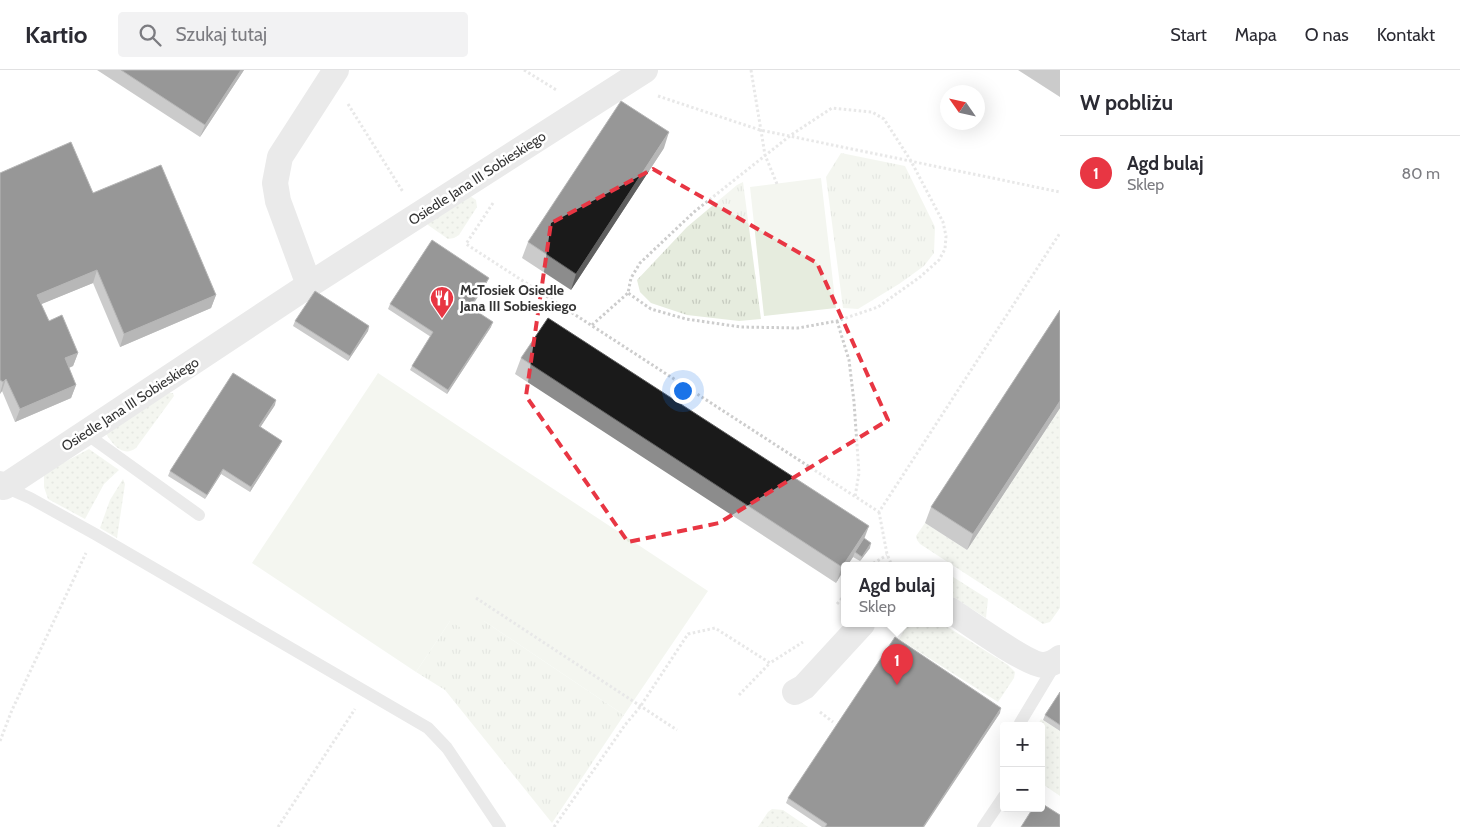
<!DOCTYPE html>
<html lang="pl">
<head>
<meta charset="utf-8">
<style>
  body { margin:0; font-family:Cabin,sans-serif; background:#f2f2f3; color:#2b2b33 }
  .controls { position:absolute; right:15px; bottom:15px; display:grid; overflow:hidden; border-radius:5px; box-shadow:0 5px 20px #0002 }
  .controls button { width:45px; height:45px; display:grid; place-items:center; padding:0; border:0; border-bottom:1px solid #e1e1e2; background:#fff; color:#2b2b33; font:25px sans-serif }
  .compass { position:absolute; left:940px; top:15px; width:45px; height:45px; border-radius:50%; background:#fff; box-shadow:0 5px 20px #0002; rotate:304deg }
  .you { position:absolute; left:682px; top:320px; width:18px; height:18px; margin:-12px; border:4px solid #fff; border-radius:50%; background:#1a73e8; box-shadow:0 0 0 8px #1a73e833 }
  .badge { display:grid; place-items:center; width:32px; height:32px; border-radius:50%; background:#e83643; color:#fff; font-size:16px; font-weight:700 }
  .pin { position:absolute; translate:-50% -41px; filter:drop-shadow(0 1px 2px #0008) }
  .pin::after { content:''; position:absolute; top:26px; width:18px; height:15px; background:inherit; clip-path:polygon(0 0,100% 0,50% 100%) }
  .popup { position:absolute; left:841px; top:492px; width:112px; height:65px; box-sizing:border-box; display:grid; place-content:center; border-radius:5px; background:#fff; filter:drop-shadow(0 1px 4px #0005); font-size:16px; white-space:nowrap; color:#7c7c81 }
  .popup b { font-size:19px; color:#2b2b33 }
  .popup::after { content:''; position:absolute; left:50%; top:100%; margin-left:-10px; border:10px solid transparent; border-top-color:#fff }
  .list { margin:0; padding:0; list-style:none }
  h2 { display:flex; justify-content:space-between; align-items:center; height:65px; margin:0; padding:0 20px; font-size:21px }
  h2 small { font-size:16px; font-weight:400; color:#7c7c81 }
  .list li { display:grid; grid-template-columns:32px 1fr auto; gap:15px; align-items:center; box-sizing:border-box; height:75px; padding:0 20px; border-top:1px solid #e1e1e2 }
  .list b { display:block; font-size:19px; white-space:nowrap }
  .list p { margin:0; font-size:16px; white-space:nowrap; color:#7c7c81 }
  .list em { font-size:16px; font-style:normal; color:#7c7c81 }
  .icon { flex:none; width:28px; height:28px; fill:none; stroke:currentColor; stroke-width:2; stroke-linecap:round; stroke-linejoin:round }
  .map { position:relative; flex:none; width:1060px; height:757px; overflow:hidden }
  header { display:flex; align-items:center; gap:30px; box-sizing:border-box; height:70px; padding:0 25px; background:#fff; border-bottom:1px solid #e1e1e2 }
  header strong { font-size:24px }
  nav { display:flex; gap:28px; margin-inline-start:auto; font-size:18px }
  .search { width:350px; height:45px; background:#f2f2f3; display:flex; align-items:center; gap:12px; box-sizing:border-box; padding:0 18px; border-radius:5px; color:#7c7c81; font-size:19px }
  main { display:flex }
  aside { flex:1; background:#fff }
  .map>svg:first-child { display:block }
</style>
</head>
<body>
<header>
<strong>Kartio</strong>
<div class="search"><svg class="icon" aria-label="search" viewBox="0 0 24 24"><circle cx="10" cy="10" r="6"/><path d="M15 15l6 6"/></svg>Szukaj tutaj</div>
<nav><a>Start</a><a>Mapa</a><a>O nas</a><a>Kontakt</a></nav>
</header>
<main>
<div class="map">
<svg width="1060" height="757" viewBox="0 0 1060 757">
  <defs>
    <pattern id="grass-dots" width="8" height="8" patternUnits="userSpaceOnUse" patternTransform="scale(1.25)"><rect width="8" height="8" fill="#e6ecde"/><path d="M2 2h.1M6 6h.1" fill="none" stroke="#c6cbbf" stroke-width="1.8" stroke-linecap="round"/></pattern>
    <pattern id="park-tufts" width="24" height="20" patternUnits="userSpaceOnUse" patternTransform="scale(1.25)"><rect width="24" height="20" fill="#e6ecde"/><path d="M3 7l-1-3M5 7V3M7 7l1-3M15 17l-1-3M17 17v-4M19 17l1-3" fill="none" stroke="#c6cbbf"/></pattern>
  </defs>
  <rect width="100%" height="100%" fill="#fff"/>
  <path fill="url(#grass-dots)" d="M470,126L476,130L477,137L459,165L454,168L448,169L428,155L427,151Z
    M169,323H173L174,326L136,378C122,389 110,371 104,360Z
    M1060,338V538L1050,552L1043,554L920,474L917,470L916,466L925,453L967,480Z
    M89,379L119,400L104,414L85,449L48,429L44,417V403Z
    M123,409L125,414L117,468L100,458L110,430Z
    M950,505L988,529L986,548L950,525Z
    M908,554H943L1008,595L1015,602L1014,608L998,632L899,569Z
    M1041,649L1060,661V726L1041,713V656H1037Z
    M772,739L783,740L808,757H758L768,742Z"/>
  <path fill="url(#park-tufts)" d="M841,83L905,96L935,157L934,183L924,196L899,214L858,239L843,238L826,107Z
    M743,112L761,249L739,251L687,245L651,233L640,222L637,210L687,157L737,115Z
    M450,551H484L624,645L552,753L445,620L416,602Z"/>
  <path fill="#e6ecde" d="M821,108L836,238L764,246L750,117Z
    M378,303L708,521L624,645L484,551L474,566L450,551L416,602L252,493Z"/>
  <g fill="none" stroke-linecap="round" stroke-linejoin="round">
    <path stroke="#cdcdcd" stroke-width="3" stroke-dasharray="2.5 2.5" stroke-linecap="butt" d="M524,0L558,21
      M751,0L765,85L777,114
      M658,26L760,60L1060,122
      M348,34L403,122
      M493,133L466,174L879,442L1060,163
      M837,251L849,290L854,332L859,403L855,427
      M592,255L628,223L631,208L640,193L694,142L791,65L832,38L872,42L884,49L911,91L943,152L946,166L945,179L939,190L920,207L878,237L837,251L798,258L741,257L686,249L651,239L628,223
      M879,442L887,484L892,496
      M869,496L887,485
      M476,528L677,660
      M837,534L844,526
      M739,625L770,593
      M820,642L833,652
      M0,671L12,640L86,483
      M278,757L355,639
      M554,757L625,655L640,637L688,564L715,558L770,593L803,572"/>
    <path stroke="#d0d0d0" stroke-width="12" d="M85,363L199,445
      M5,417L30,428L95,464L428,658L447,678L500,757
      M1020,656V653L1056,593
      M983,757L1004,726"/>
    <path stroke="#d0d0d0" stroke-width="26" d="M309,215L278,131L275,113L280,87L336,0
      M0,414L4,417L309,215L645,0
      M950,540C965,550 1028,595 1043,595C1048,595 1056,592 1060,588
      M795,622L804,617L862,554"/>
  </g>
  <path fill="#8c8c8c" d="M97,0H244L200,67Z
    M1018,0H1060V27Z
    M664,78L571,220L522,188L528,172Z
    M0,103L93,123L216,225L211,238L120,277L93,213L41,234L49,251L78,283L73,296L69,298L76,315L71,328L15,352L2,321L0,324Z
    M487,212L471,238L491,257L447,324L410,300L412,296L431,267L388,239L390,234Z
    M1060,240V338L967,480L925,453L931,437Z
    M295,251L369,256L368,261L348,291L293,256Z
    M521,288L864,468L870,478L860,491L853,487L847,496H844L836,513L515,304Z
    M275,335L260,357L280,375L250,422L221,404L205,429L168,406L170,401Z
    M1060,622V661L1043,650L1045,645Z
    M1000,643L924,757H822L786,733L788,728Z"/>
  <path fill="#5f5f5f" d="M241,0H244L200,67L205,55Z
    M669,62L664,78L571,220L576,204Z
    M97,200L93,213L32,238L37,225Z
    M489,208L487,212L468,242L470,237Z
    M216,225L211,238L120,277L124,264Z
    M493,252L491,257L447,324L448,320Z
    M369,256L368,261L348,291L350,286Z
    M78,283L73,296L60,301L65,288Z
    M6,309L2,321L0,324L3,312Z
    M76,315L71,328L15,352L20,339Z
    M276,330L275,335L258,361L259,356Z
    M1060,331V338L967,480L973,464Z
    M282,371L280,375L250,422L251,417Z
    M223,399L221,404L205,429L207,425Z
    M869,456L863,472L855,482L853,487L847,496H844V500L836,513L842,497Z
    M871,473L870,478L860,491L862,487Z
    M1001,638L1000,643L924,757H923Z"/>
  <path fill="#1a1a1a" stroke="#5f5f5f" d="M121,0H241L205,55Z
    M621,31L669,62L576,204L528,172Z
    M71,72L93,123L161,95L216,225L124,264L97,200L37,225L49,251L62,245L78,283L65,288L76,315L20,339L6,309L3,312L0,310V103Z
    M432,170L489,208L470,237L493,252L448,320L412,296L433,262L390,234Z
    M315,221L369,256L350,286L295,251Z
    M1060,240V331L973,464L931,437Z
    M548,248L869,456L842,497L521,288Z
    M233,303L276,330L259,356L282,371L251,417L223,399L207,425L170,401Z
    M864,468L871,473L862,487L855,482Z
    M895,567L1001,638L923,757H825L827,754L788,728Z
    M1060,622V655L1045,645Z
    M1041,733L1060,745V757H1021L1033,738H1041Z"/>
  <path d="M0 0H1060V757H0ZM653,99L817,193L888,350L719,453L628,472L526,326L551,153Z" fill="#fff" fill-opacity=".55" fill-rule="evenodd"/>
  <path fill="none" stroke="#e83643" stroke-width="4" stroke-dasharray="10 6" stroke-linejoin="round" d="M653,99L817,193L888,350L719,453L628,472L526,326L551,153Z"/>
  <defs>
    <g id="restaurant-pin" transform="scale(1.25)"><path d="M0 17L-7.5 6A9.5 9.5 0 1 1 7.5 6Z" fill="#e83643" stroke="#fff"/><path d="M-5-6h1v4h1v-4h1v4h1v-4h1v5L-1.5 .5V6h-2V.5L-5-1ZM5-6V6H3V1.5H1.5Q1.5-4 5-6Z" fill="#fff"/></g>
  </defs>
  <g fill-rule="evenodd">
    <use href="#restaurant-pin" x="442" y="228"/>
  </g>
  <g text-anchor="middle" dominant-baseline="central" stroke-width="5" stroke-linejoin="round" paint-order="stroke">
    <g font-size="14" fill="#333" stroke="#fff">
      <text transform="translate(477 108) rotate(-33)">Osiedle Jana III Sobieskiego</text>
      <text transform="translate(130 334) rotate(-33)">Osiedle Jana III Sobieskiego</text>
    </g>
    <g font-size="14" font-weight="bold" fill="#333" stroke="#fff" text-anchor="start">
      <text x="460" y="220">McTosiek Osiedle<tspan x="460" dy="16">Jana III Sobieskiego</tspan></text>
    </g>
  </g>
</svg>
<div class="controls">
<button>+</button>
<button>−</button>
</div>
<svg class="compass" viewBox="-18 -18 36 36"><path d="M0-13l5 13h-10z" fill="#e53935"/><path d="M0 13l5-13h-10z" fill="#7c7c81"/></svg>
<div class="you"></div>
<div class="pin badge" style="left:897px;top:615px">1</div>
<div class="popup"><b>Agd bulaj</b>Sklep</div>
</div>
<aside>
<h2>W pobliżu<small></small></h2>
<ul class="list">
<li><span class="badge">1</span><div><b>Agd bulaj</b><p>Sklep</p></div><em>80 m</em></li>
</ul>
</aside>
</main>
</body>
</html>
